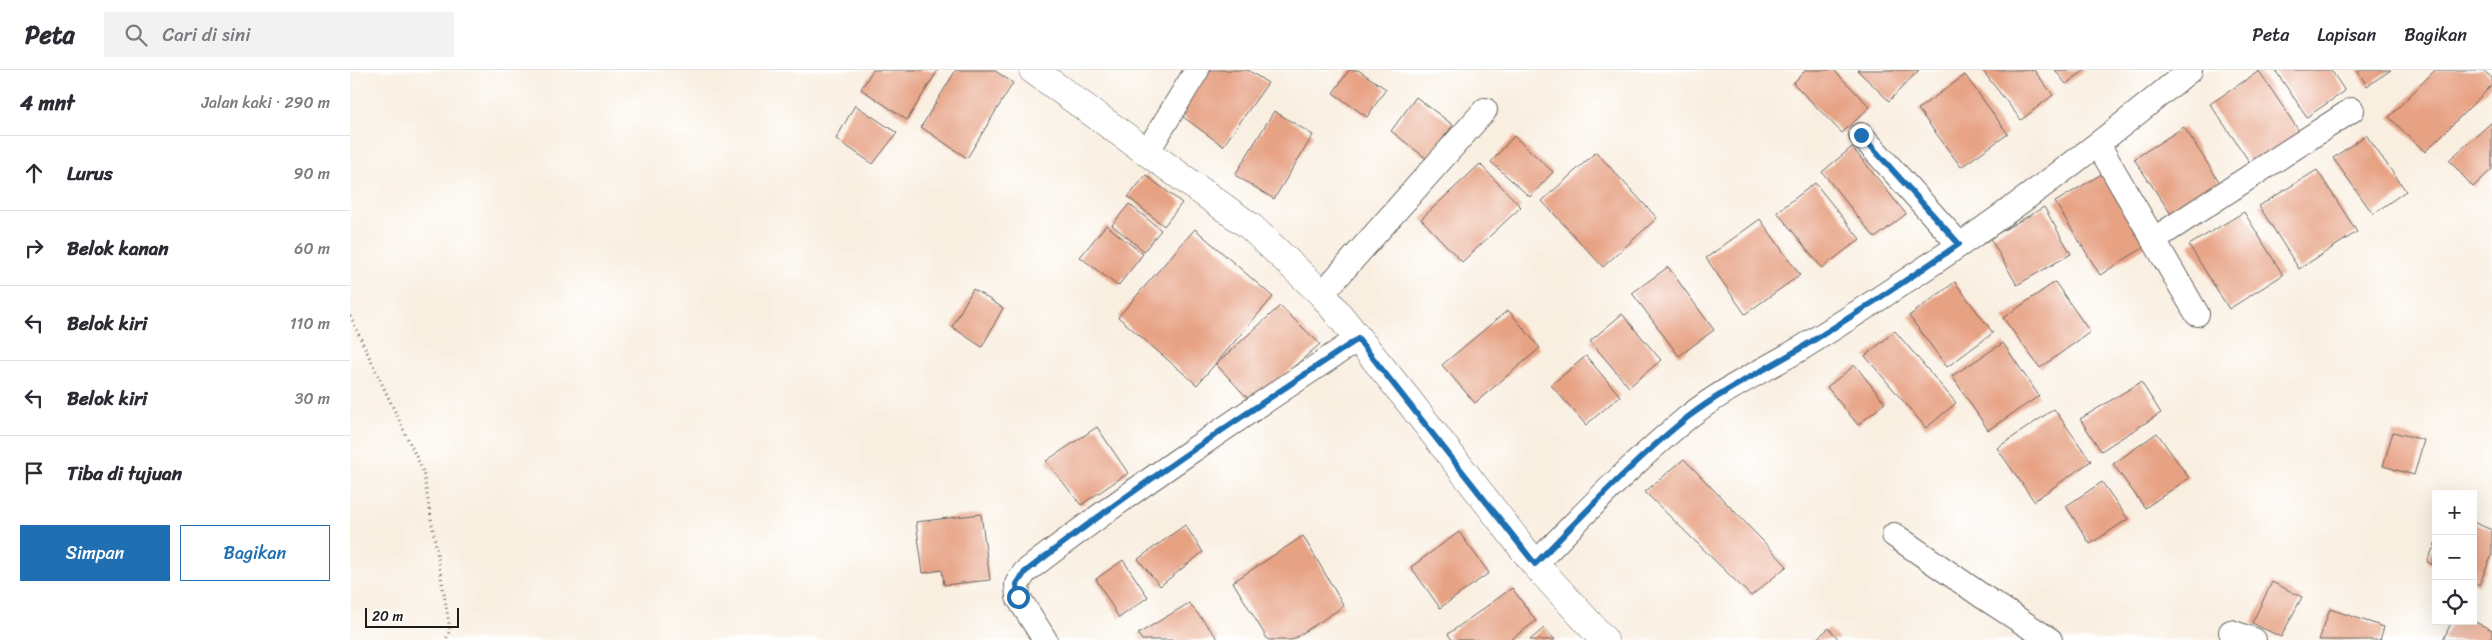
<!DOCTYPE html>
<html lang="id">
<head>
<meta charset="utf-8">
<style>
  body { margin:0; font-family:Sriracha,sans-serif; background:#f2f2f3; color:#2b2b33 }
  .controls { position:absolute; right:15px; bottom:15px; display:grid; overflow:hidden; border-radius:0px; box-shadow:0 5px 20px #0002 }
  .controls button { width:45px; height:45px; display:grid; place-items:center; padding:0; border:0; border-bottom:1px solid #e1e1e2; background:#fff; color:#2b2b33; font:25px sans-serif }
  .scale { position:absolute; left:15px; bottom:12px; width:94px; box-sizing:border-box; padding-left:5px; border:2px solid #1c1c1c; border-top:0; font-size:14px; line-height:18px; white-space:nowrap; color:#1c1c1c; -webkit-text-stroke:4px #fff; paint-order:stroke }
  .stop { position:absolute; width:15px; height:15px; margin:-11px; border:4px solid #1f6fb2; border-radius:50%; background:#fff }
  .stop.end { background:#1f6fb2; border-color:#fff; box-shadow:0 1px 5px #0008 }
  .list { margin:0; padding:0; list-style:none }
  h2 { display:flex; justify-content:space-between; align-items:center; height:65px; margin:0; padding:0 20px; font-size:21px }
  h2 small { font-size:16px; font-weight:400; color:#7c7c81 }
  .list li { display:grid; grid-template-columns:32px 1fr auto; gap:15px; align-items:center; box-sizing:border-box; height:75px; padding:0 20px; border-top:1px solid #e1e1e2 }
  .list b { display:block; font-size:19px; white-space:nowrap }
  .list em { font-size:16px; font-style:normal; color:#7c7c81 }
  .actions { display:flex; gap:10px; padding:15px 20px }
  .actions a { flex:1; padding:11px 0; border:1px solid #1f6fb2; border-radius:0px; text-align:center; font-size:18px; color:#1f6fb2 }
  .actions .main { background:#1f6fb2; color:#fff }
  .icon { flex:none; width:28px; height:28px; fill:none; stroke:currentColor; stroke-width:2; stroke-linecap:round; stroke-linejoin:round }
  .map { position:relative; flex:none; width:2142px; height:570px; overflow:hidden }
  header { display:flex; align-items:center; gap:30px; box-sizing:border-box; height:70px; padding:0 25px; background:#fff; border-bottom:1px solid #e1e1e2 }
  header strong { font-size:24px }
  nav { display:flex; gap:28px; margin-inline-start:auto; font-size:18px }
  .search { width:350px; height:45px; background:#f2f2f3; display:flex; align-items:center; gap:12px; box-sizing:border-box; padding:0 18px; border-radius:0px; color:#7c7c81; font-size:19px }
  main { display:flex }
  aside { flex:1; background:#fff }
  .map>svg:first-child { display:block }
</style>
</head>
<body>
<header>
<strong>Peta</strong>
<div class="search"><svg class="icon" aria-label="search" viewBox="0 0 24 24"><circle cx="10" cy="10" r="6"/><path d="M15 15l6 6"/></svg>Cari di sini</div>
<nav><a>Peta</a><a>Lapisan</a><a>Bagikan</a></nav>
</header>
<main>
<aside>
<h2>4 mnt<small>Jalan kaki · 290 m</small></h2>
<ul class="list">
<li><svg class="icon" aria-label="ahead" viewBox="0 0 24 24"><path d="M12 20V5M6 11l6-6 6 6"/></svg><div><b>Lurus</b></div><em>90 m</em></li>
<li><svg class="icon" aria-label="right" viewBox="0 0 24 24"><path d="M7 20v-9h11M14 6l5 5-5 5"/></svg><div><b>Belok kanan</b></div><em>60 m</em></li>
<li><svg class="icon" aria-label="left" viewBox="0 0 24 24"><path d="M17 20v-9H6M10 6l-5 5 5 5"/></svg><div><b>Belok kiri</b></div><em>110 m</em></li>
<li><svg class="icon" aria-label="left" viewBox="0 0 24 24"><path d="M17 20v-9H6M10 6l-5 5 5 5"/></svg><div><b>Belok kiri</b></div><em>30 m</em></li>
<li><svg class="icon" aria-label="arrive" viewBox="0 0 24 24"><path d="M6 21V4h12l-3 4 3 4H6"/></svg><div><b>Tiba di tujuan</b></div></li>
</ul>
<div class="actions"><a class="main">Simpan</a><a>Bagikan</a></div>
</aside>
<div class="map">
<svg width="2142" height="570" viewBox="0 0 2142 570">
  <rect width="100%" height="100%" fill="#fff"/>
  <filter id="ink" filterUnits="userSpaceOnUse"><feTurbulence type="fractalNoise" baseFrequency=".02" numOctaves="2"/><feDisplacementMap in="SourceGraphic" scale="10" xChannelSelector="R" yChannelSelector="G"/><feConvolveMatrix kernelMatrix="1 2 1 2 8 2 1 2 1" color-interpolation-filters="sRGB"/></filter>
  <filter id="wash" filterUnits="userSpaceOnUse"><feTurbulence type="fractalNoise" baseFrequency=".0096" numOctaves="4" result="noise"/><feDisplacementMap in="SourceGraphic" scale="20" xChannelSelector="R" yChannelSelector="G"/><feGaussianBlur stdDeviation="1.12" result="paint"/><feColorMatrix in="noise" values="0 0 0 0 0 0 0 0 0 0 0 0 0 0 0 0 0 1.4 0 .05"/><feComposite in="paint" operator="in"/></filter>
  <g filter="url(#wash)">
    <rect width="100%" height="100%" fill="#f9efe1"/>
    <g id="blocks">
      <path fill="#e7a284" d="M523,0H588L557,50L511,19Z
        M606,0H644L663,13L617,88L571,57Z
        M852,0H898L918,13L873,76L825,41Z
        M999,0H1008L1036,19L1017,47L983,23Z
        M1456,0H1484L1520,37L1492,63L1443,13Z
        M1507,0H1569L1539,31Z
        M1632,0H1684L1703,25L1671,50Z
        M1705,0H1735L1716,14Z
        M1925,0H1981L1995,21L1957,47Z
        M2007,0H2041L2017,16Z
        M2085,0H2133L2142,8V15L2075,82L2039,47Z
        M1909,1L1953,67L1905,100L1860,34Z
        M1615,5L1658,64L1611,97L1568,39Z
        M1066,27L1103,55L1077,89L1041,61Z
        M505,35L547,63L523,94L486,69Z
        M924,41L963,65L924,129L885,105Z
        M2142,52V99L2123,117L2099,90Z
        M1834,57L1872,116L1823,147L1784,89Z
        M2016,65L2056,121L2023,144L1983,88Z
        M1164,66L1203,102L1180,127L1141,92Z
        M1502,77L1556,144L1525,168L1472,102Z
        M1246,82L1307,148L1253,197L1192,131Z
        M1130,94L1171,137L1112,192L1071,149Z
        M1967,100L2007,162L1949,199L1909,136Z
        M1755,102L1799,174L1750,205L1705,132Z
        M796,105L832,133L814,156L778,127Z
        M1465,113L1510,169L1472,198L1427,142Z
        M779,134L811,160L794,181L762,155Z
        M1694,137L1721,184L1667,215L1640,168Z
        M1894,142L1933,205L1879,239L1839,175Z
        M1410,149L1450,205L1395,244L1356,188Z
        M756,155L793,184L768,216L730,187Z
        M845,159L923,227L847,315L768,247Z
        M1318,197L1364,260L1329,286L1282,223Z
        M1605,212L1643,263L1597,297L1559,246Z
        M1705,212L1740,262L1690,298L1653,248Z
        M623,219L653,238L632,277L602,257Z
        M930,236L970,274L902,333L866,294Z
        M1158,240L1190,278L1125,333L1092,295Z
        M1272,244L1311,290L1279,317L1240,271Z
        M1545,261L1606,333L1576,358L1515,286Z
        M1653,273L1689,326L1638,360L1602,306Z
        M1236,286L1270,326L1236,355L1201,315Z
        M1505,295L1535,333L1508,355L1477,317Z
        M1791,312L1811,343L1751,381L1730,349Z
        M1704,339L1741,391L1684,431L1647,378Z
        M747,357L778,403L731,435L696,391Z
        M2043,362L2074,370L2064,405L2033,396Z
        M1807,363L1839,408L1795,438L1763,394Z
        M1334,389L1437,496L1401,526L1295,422Z
        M1752,412L1778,449L1740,474L1716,436Z
        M631,444L640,510L594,515L592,500L573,503L566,452Z
        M2123,452L2142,460V485L2129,515L2123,512Z
        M835,455L853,482L810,516L788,489Z
        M1109,462L1139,503L1090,538L1061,497Z
        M953,466L994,536L942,570H918L883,512Z
        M2086,472V496L2077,492Z
        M773,490L798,527L769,548L746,509Z
        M1922,512L1952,527L1931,567L1902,553Z
        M1162,518L1186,551L1160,570H1102L1098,564Z
        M839,533L869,570H792L788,564Z
        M1980,539L2034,557L2030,570H1969Z
        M2102,551H2123L2142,560V570H2093Z
        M1194,558L1205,570H1180Z
        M1479,558L1489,570H1465Z"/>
    </g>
  </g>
  <g filter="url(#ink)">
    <use href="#blocks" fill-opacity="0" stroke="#696661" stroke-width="1"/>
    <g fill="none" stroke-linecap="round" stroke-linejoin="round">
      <g stroke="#696661" stroke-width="26">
        <path id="street" d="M1511,65L1609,174
          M1749,76L1847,244
          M797,82L847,0
          M1803,170L2002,40
          M972,224L1135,40
          M1544,465L1632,526L1700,570
          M1185,494C1234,444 1283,392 1337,348C1372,320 1412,301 1450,279C1484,258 1518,236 1551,214C1652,149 1748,76 1840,0
          M1881,562L1904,570
          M695,570L668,527L667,514L675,502C782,419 895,344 1008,269"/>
      </g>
      <g stroke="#696661" stroke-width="29">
        <path id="secondary" d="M683,0L901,157L972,224L1058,330L1185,494L1254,570"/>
      </g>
      <path stroke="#696661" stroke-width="3" stroke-dasharray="1 4" stroke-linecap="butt" d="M0,246L73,401L100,559L96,570"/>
      <use href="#street" stroke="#fff" stroke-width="24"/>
      <use href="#secondary" stroke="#fff" stroke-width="28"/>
    </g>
  </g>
  <g fill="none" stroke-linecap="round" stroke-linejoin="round" filter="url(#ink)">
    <path stroke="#1f6fb2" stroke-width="6" d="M668,527L667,514L675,502C782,419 895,344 1008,269L1185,494C1234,444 1283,391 1338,347C1373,320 1413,301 1451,278C1505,245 1557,210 1609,174L1511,65"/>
  </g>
</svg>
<div class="controls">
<button>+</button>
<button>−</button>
<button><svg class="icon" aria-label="locate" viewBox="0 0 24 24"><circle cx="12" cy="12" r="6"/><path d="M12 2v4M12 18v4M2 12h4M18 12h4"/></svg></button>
</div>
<div class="scale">20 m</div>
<div class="stop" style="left:668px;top:527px"></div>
<div class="stop end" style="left:1511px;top:65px"></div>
</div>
</main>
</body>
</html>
